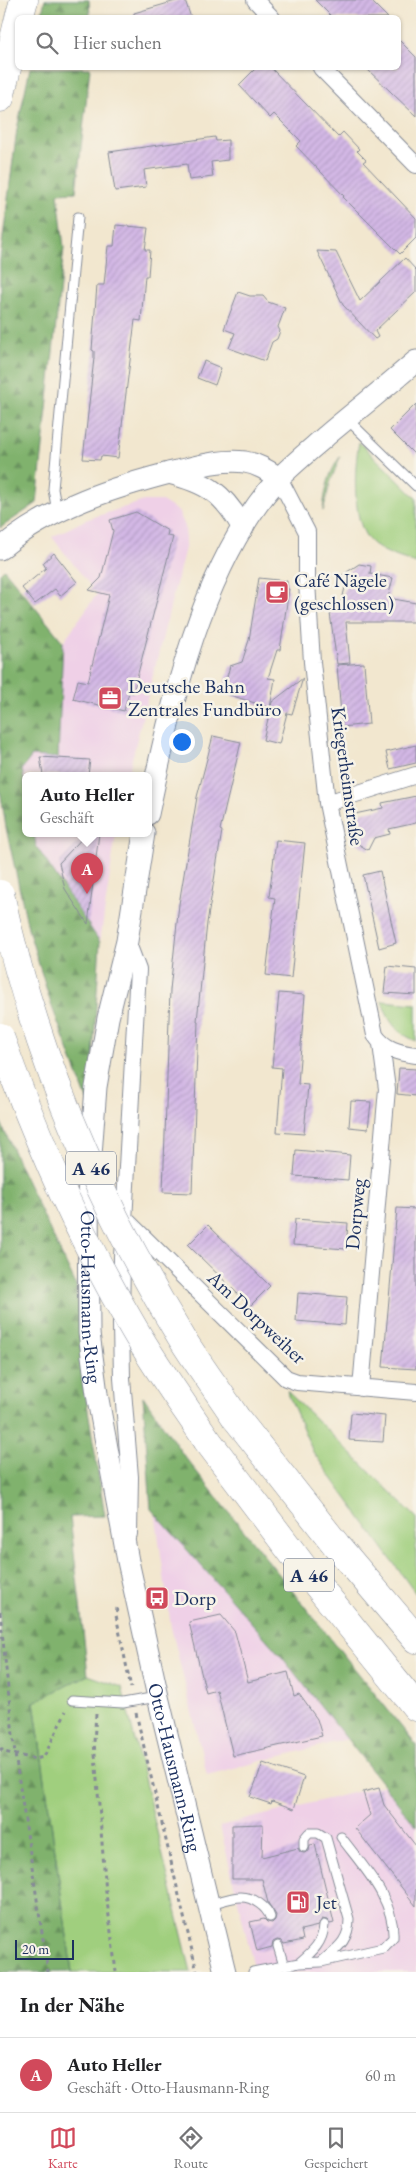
<!DOCTYPE html>
<html lang="de">
<head>
<meta charset="utf-8">
<style>
  body { margin:0; font-family:"EB Garamond",serif; background:#f2f2f2; color:#202124 }
  .scale { position:absolute; left:15px; bottom:12px; width:59px; box-sizing:border-box; padding-left:5px; border:2px solid #1b2f5e; border-top:0; font-size:14px; line-height:18px; white-space:nowrap; color:#1b2f5e; -webkit-text-stroke:4px #f7f3e8; paint-order:stroke }
  .you { position:absolute; left:181px; top:741px; width:18px; height:18px; margin:-12px; border:4px solid #fff; border-radius:50%; background:#1a73e8; box-shadow:0 0 0 8px #1a73e833 }
  .badge { display:grid; place-items:center; width:32px; height:32px; border-radius:50%; background:#d1495b; color:#fff; font-size:16px; font-weight:700 }
  .pin { position:absolute; translate:-50% -41px; filter:drop-shadow(0 1px 2px #0008) }
  .pin::after { content:''; position:absolute; top:26px; width:18px; height:15px; background:inherit; clip-path:polygon(0 0,100% 0,50% 100%) }
  .popup { position:absolute; left:22px; top:772px; width:130px; height:65px; box-sizing:border-box; display:grid; place-content:center; border-radius:8px; background:#fff; filter:drop-shadow(0 1px 4px #0005); font-size:16px; white-space:nowrap; color:#757577 }
  .popup b { font-size:19px; color:#202124 }
  .popup::after { content:''; position:absolute; left:50%; top:100%; margin-left:-10px; border:10px solid transparent; border-top-color:#fff }
  .list { margin:0; padding:0; list-style:none }
  h2 { display:flex; justify-content:space-between; align-items:center; height:65px; margin:0; padding:0 20px; font-size:21px }
  h2 small { font-size:16px; font-weight:400; color:#757577 }
  .list li { display:grid; grid-template-columns:32px 1fr auto; gap:15px; align-items:center; box-sizing:border-box; height:75px; padding:0 20px; border-top:1px solid #e0e0e0 }
  .list b { display:block; font-size:19px; white-space:nowrap }
  .list p { margin:0; font-size:16px; white-space:nowrap; color:#757577 }
  .list em { font-size:16px; font-style:normal; color:#757577 }
  .icon { flex:none; width:28px; height:28px; fill:none; stroke:currentColor; stroke-width:2; stroke-linecap:round; stroke-linejoin:round }
  .map { position:relative; flex:none; width:416px; height:1972px; overflow:hidden }
  .search { position:absolute; background:#fff; box-shadow:0 1px 4px #0004; left:15px; right:15px; top:15px; height:55px; display:flex; align-items:center; gap:12px; box-sizing:border-box; padding:0 18px; border-radius:8px; color:#757577; font-size:19px }
  .sheet { height:140px; background:#fff }
  nav { display:flex; justify-content:space-around; align-items:center; box-sizing:border-box; height:70px; border-top:1px solid #e0e0e0; background:#fff; font-size:14px; color:#757577 }
  nav a { display:grid; justify-items:center; gap:2px }
  nav .on { color:#d1495b }
  .map>svg:first-child { display:block }
</style>
</head>
<body>
<div class="map">
<svg width="416" height="1972" viewBox="0 0 416 1972">
  <defs>
    <pattern id="forest-firs" width="22" height="20" patternUnits="userSpaceOnUse" patternTransform="scale(1.25)"><rect width="22" height="20" fill="#80b26d"/><path d="M5 1l3.5 6h-7zM16 11l3.5 6h-7z" fill="#68915d"/></pattern>
    <pattern id="building-hatch" width="6" height="6" patternUnits="userSpaceOnUse" patternTransform="scale(1.25)"><rect width="6" height="6" fill="#d3b8e5"/><path d="M-1 1l2-2M0 6l6-6M5 7l2-2" fill="none" stroke="#b59ec7"/></pattern>
  </defs>
  <rect width="100%" height="100%" fill="#f7f3e8"/>
  <filter id="ink" filterUnits="userSpaceOnUse"><feTurbulence type="fractalNoise" baseFrequency=".02" numOctaves="2"/><feDisplacementMap in="SourceGraphic" scale="10" xChannelSelector="R" yChannelSelector="G"/><feConvolveMatrix kernelMatrix="1 2 1 2 8 2 1 2 1" color-interpolation-filters="sRGB"/></filter>
  <filter id="wash" filterUnits="userSpaceOnUse"><feTurbulence type="fractalNoise" baseFrequency=".0096" numOctaves="4" result="noise"/><feDisplacementMap in="SourceGraphic" scale="20" xChannelSelector="R" yChannelSelector="G"/><feGaussianBlur stdDeviation="1.12" result="paint"/><feColorMatrix in="noise" values="0 0 0 0 0 0 0 0 0 0 0 0 0 0 0 0 0 1.4 0 .05"/><feComposite in="paint" operator="in"/></filter>
  <g filter="url(#wash)">
    <rect width="100%" height="100%" fill="#f2e7cf"/>
    <path fill="#efd0e7" d="M144,501H162L178,511L185,526L186,544L128,775H26V790L22,769L32,756L58,757L63,642L97,594L52,537L85,520Z
      M34,833H116L100,942L36,846Z
      M155,1512L281,1656L348,1739L207,1775L171,1627Z
      M384,1785L416,1826V1972H255L220,1826Z"/>
    <path fill="#a0cf7e" stroke="#5e7f6e" d="M359,442L416,498V563C401,558 385,554 373,544C351,527 354,467 359,442Z
      M340,457L330,483L323,511C325,490 328,474 340,457Z
      M382,1001L416,1004V1041C396,1032 389,1023 382,1001Z
      M287,1391L416,1517V1594L313,1452Z
      M88,1675L122,1687L191,1972H72L34,1701Z"/>
    <path fill="url(#forest-firs)" stroke="#4e7066" d="M45,0H89L90,17H41Z
      M30,68H90L76,192L58,193L64,248L37,503L0,528V260L17,129Z
      M4,569L63,642L58,758L32,756L22,769L26,790V833H34L36,846L100,942L90,1108L51,1004L29,932L6,828L0,789V573Z
      M0,1120L20,1167L76,1285L85,1391L105,1516L70,1517L88,1675L34,1702L72,1972H0Z
      M143,1396L184,1456L416,1745V1826L281,1656L151,1509Z"/>
    <g id="blocks">
      <path fill="url(#building-hatch)" d="M179,0H185L191,18H134V13Z
        M315,0H370L388,18H333Z
        M398,39L416,57V116L366,68H398Z
        M256,68H271L338,137L343,132L359,149L357,151L366,160L363,162L416,218V238L400,254L343,197L344,196L296,146L301,141L274,114L270,118L239,85Z
        M215,137L216,141L228,140V160L211,162L213,177L189,180L187,164L165,167L144,170L146,187L115,191L109,152Z
        M116,225L148,228L145,250H150L148,276H145L141,321L135,320L118,458L101,456L100,460L83,459L94,358V351L92,350L97,285H104L108,246H114Z
        M317,251L336,252L360,301L405,258L416,270V292L375,331L378,337L375,339L343,305Z
        M238,292L250,296H263L268,302L285,308L278,327L280,331L277,339L272,342L265,361L229,348L235,333L224,329Z
        M204,361L221,368L215,385L197,378Z
        M416,404V456L390,430Z
        M136,512L168,531L167,536L173,537L133,693L129,692L124,711L73,699L78,680L88,682L109,595L89,590L101,578L113,531L110,520Z
        M54,553L77,582L60,596L55,589L35,604L22,588L46,568L43,563Z
        M359,564L371,566L370,574L393,578L388,598L416,603V622H346L350,663L337,664L329,606L340,609L346,583L341,576Z
        M259,578L287,581V589H289L280,650H277L268,678L275,679L270,708L224,693L223,690L230,666L242,662L249,640Z
        M364,663L369,724L342,727L337,665Z
        M303,678L292,714L287,713L279,744L263,740L272,702Z
        M213,736L241,742L220,830L222,831L207,923L197,1021H198L192,1193L163,1192L170,990L179,904L197,797Z
        M416,745V763L390,769L386,752Z
        M40,757L90,760L88,775H43Z
        M416,796V823L389,829L390,834L374,838L368,850L355,842L350,815L383,808L382,803Z
        M87,833H99L88,924L65,889L59,863Z
        M276,840L305,843L291,978L266,975L275,898L269,897Z
        M380,871L396,943L379,948L363,875Z
        M387,966L416,969V995L384,993Z
        M279,993L305,995L298,1084L308,1085L304,1134L277,1132L282,1068L272,1067Z
        M399,1068L416,1069V1096L397,1094Z
        M351,1101L371,1102L368,1129L349,1127Z
        M296,1150L350,1155L348,1180L294,1176Z
        M397,1208L416,1209V1369L383,1367Z
        M295,1219L348,1223L346,1249L293,1245Z
        M208,1225L270,1286L250,1306L188,1245Z
        M298,1293L347,1297L345,1325L296,1321Z
        M351,1413L385,1416L383,1442L349,1440Z
        M221,1615L235,1632L248,1682L288,1672L294,1696L299,1694L317,1719L322,1736L233,1756L217,1690L206,1693L189,1622Z
        M263,1763L304,1777L294,1809L272,1801L271,1804L250,1797Z
        M379,1788L384,1805L416,1846V1906L355,1828L370,1815L363,1792Z
        M263,1824L262,1857L298,1848L300,1852L304,1853L309,1851L310,1845L315,1844L334,1923L330,1924L327,1920L322,1919L318,1926L301,1930L303,1940L284,1944L282,1941L277,1940L273,1942L272,1947L257,1951L250,1922L264,1919L267,1922L272,1923L275,1920L276,1915L268,1903L262,1879H232V1825Z"/>
    </g>
  </g>
  <g filter="url(#ink)">
    <use href="#blocks" fill-opacity="0" stroke="#868b96" stroke-width="1"/>
    <g fill="none" stroke-linecap="round" stroke-linejoin="round">
      <g stroke="#868b96" stroke-width="11">
        <path id="service" d="M347,419L416,486
          M57,512L53,489L78,217
          M72,1700L123,1703L157,1697
          M304,1847V1839L309,1833H318L326,1838L349,1919C349,1942 337,1948 321,1962
          M209,1904C219,1902 231,1897 241,1897C253,1897 267,1907 270,1917
          M278,1946L284,1966
          M299,1963C312,1952 323,1943 324,1925
          M253,1972L299,1963L321,1962L383,1948L393,1938C395,1899 363,1867 341,1837"/>
      </g>
      <g stroke="#868b96" stroke-width="18">
        <path id="minor" d="M255,0L272,18
          M321,68L416,165
          M279,478L307,532V582L312,662L327,803L375,1035C384,1049 399,1053 416,1055
          M327,803L416,775
          M127,941L138,970L122,1257L121,1324L122,1378L130,1477L129,1534
          M125,1219L286,1378L297,1382L416,1392
          M361,1388L387,1089L381,1044"/>
      </g>
      <g stroke="#868b96" stroke-width="23">
        <g id="tertiary">
          <path d="M169,473C208,483 223,493 243,528"/>
          <path d="M0,549C50,507 114,487 177,471C199,466 222,459 245,462C258,464 268,471 279,478"/>
          <path d="M148,814C171,705 202,563 278,479C293,464 310,450 326,436C356,411 386,387 416,361"/>
          <path id="s1" d="M144,833L127,941L108,1018L96,1087L88,1196L89,1333L97,1394L128,1561L158,1697L225,1972"/>
        </g>
      </g>
      <g stroke="#868b96" stroke-width="29">
        <path id="motorway" d="M19,18L24,0
          M0,98L18,22
          M236,1418L337,1546L416,1639
          M207,1440L306,1571L416,1707"/>
      </g>
      <path stroke="#868b96" stroke-width="3" stroke-dasharray="4 4" stroke-linecap="butt" d="M117,1608L116,1615L131,1688
        M0,1612L15,1754L48,1972
        M136,1713L197,1972
        M96,1714L94,1742L106,1893L116,1972
        M0,1748L4,1752L35,1759L44,1757L66,1711"/>
      <use href="#service" stroke="#fff" stroke-width="9"/>
      <use href="#minor" stroke="#fff" stroke-width="16"/>
      <use href="#tertiary" stroke="#fff" stroke-width="21"/>
      <use href="#motorway" stroke="#fff" stroke-width="28"/>
      <g stroke="#868b96" stroke-width="29" stroke-linecap="butt">
        <path id="motorway-bridge" d="M0,894C34,1052 98,1202 183,1340C200,1367 219,1392 236,1418
          M0,1037C36,1139 79,1236 134,1329C156,1367 182,1403 207,1440"/>
      </g>
      <use href="#motorway-bridge" stroke="#fff" stroke-width="28"/>
    </g>
  </g>
  <defs>
    <g id="cafe-square" transform="scale(1.25)"><rect x="-9" y="-9" width="18" height="18" rx="4" fill="#d1495b" stroke="#f7f3e8"/><path d="M-5.5-4.5H6V0H3Q3 3.5 0 3.5H-2.5Q-5.5 3.5-5.5 0ZM3-3.2v2h1.7v-2ZM-6 4.5H4V6H-6Z" fill="#fff"/></g>
    <g id="office-square" transform="scale(1.25)"><rect x="-9" y="-9" width="18" height="18" rx="4" fill="#d1495b" stroke="#f7f3e8"/><path d="M-6-3h4V-5.5h4V-3h4V5H-6ZM-1-4.5V-3h2v-1.5ZM-6 0V1H6V0Z" fill="#fff"/></g>
    <g id="bus-square" transform="scale(1.25)"><rect x="-9" y="-9" width="18" height="18" rx="4" fill="#d1495b" stroke="#f7f3e8"/><path d="M-5-6H5V4H4V6H2V4H-2V6H-4V4H-5ZM-3.5-4V0h7V-4ZM-3.5 1.2v1.5H-2V1.2ZM2 1.2v1.5H3.5V1.2Z" fill="#fff"/></g>
    <g id="fuel-square" transform="scale(1.25)"><rect x="-9" y="-9" width="18" height="18" rx="4" fill="#d1495b" stroke="#f7f3e8"/><path d="M-5.5-6h7V0h2V4h1.3V-2.5L3-4.5l.8-.8L6-3V5H2.5V1h-1V6h-7ZM-4.2-4.7v3.2H.2V-4.7Z" fill="#fff"/></g>
  </defs>
  <g fill-rule="evenodd">
    <use href="#cafe-square" x="277" y="592"/>
    <use href="#office-square" x="110" y="698"/>
    <use href="#bus-square" x="157" y="1598"/>
    <use href="#fuel-square" x="298" y="1902"/>
  </g>
  <g text-anchor="middle" dominant-baseline="central" stroke-width="5" stroke-linejoin="round" paint-order="stroke">
    <g fill="#f7f3e8" stroke="#5d6a87" stroke-width="1">
      <rect x="66" y="1151.5" width="50" height="33" rx="4"/>
      <rect x="284" y="1558.5" width="50" height="33" rx="4"/>
    </g>
    <g font-size="19" font-weight="bold" fill="#1b2f5e">
      <text x="91" y="1168">A 46</text>
      <text x="309" y="1575">A 46</text>
    </g>
    <g font-size="20" fill="#1b2f5e" stroke="#f7f3e8" text-anchor="start">
      <text x="294" y="580">Café Nägele<tspan x="294" dy="23">(geschlossen)</tspan></text>
      <text x="128" y="686">Deutsche Bahn<tspan x="128" dy="23">Zentrales Fundbüro</tspan></text>
      <text x="174" y="1598">Dorp</text>
      <text x="316" y="1902">Jet</text>
    </g>
    <g font-size="20" fill="#1b2f5e" stroke="#f7f3e8">
      <text transform="translate(348 776) rotate(82)">Kriegerheimstraße</text>
      <text transform="translate(355 1214) rotate(-85)">Dorpweg</text>
      <text stroke="none"><textPath href="#s1" startOffset="469">Otto-Hausmann-Ring</textPath></text>
      <text transform="translate(257 1317) rotate(43)">Am Dorpweiher</text>
      <text stroke="none"><textPath href="#s1" startOffset="948">Otto-Hausmann-Ring</textPath></text>
    </g>
  </g>
</svg>
<div class="scale">20 m</div>
<div class="you"></div>
<div class="pin badge" style="left:87px;top:894px">A</div>
<div class="popup"><b>Auto Heller</b>Geschäft</div>
<div class="search"><svg class="icon" aria-label="search" viewBox="0 0 24 24"><circle cx="10" cy="10" r="6"/><path d="M15 15l6 6"/></svg>Hier suchen</div>
</div>
<section class="sheet">
<h2>In der Nähe<small></small></h2>
<ul class="list">
<li><span class="badge">A</span><div><b>Auto Heller</b><p>Geschäft · Otto-Hausmann-Ring</p></div><em>60 m</em></li>
</ul>
</section>
<nav>
<a class="on"><svg class="icon" aria-label="map" viewBox="0 0 24 24"><path d="M3 6l6-2 6 2 6-2v14l-6 2-6-2-6 2zM9 4v14M15 6v14"/></svg>Karte</a>
<a><svg class="icon" aria-label="directions" viewBox="0 0 24 24"><path d="M12 3l9 9-9 9-9-9zM9 14v-3h6M13 9l2 2-2 2"/></svg>Route</a>
<a><svg class="icon" aria-label="saved" viewBox="0 0 24 24"><path d="M7 4h10v16l-5-4-5 4z"/></svg>Gespeichert</a>
</nav>
</body>
</html>
